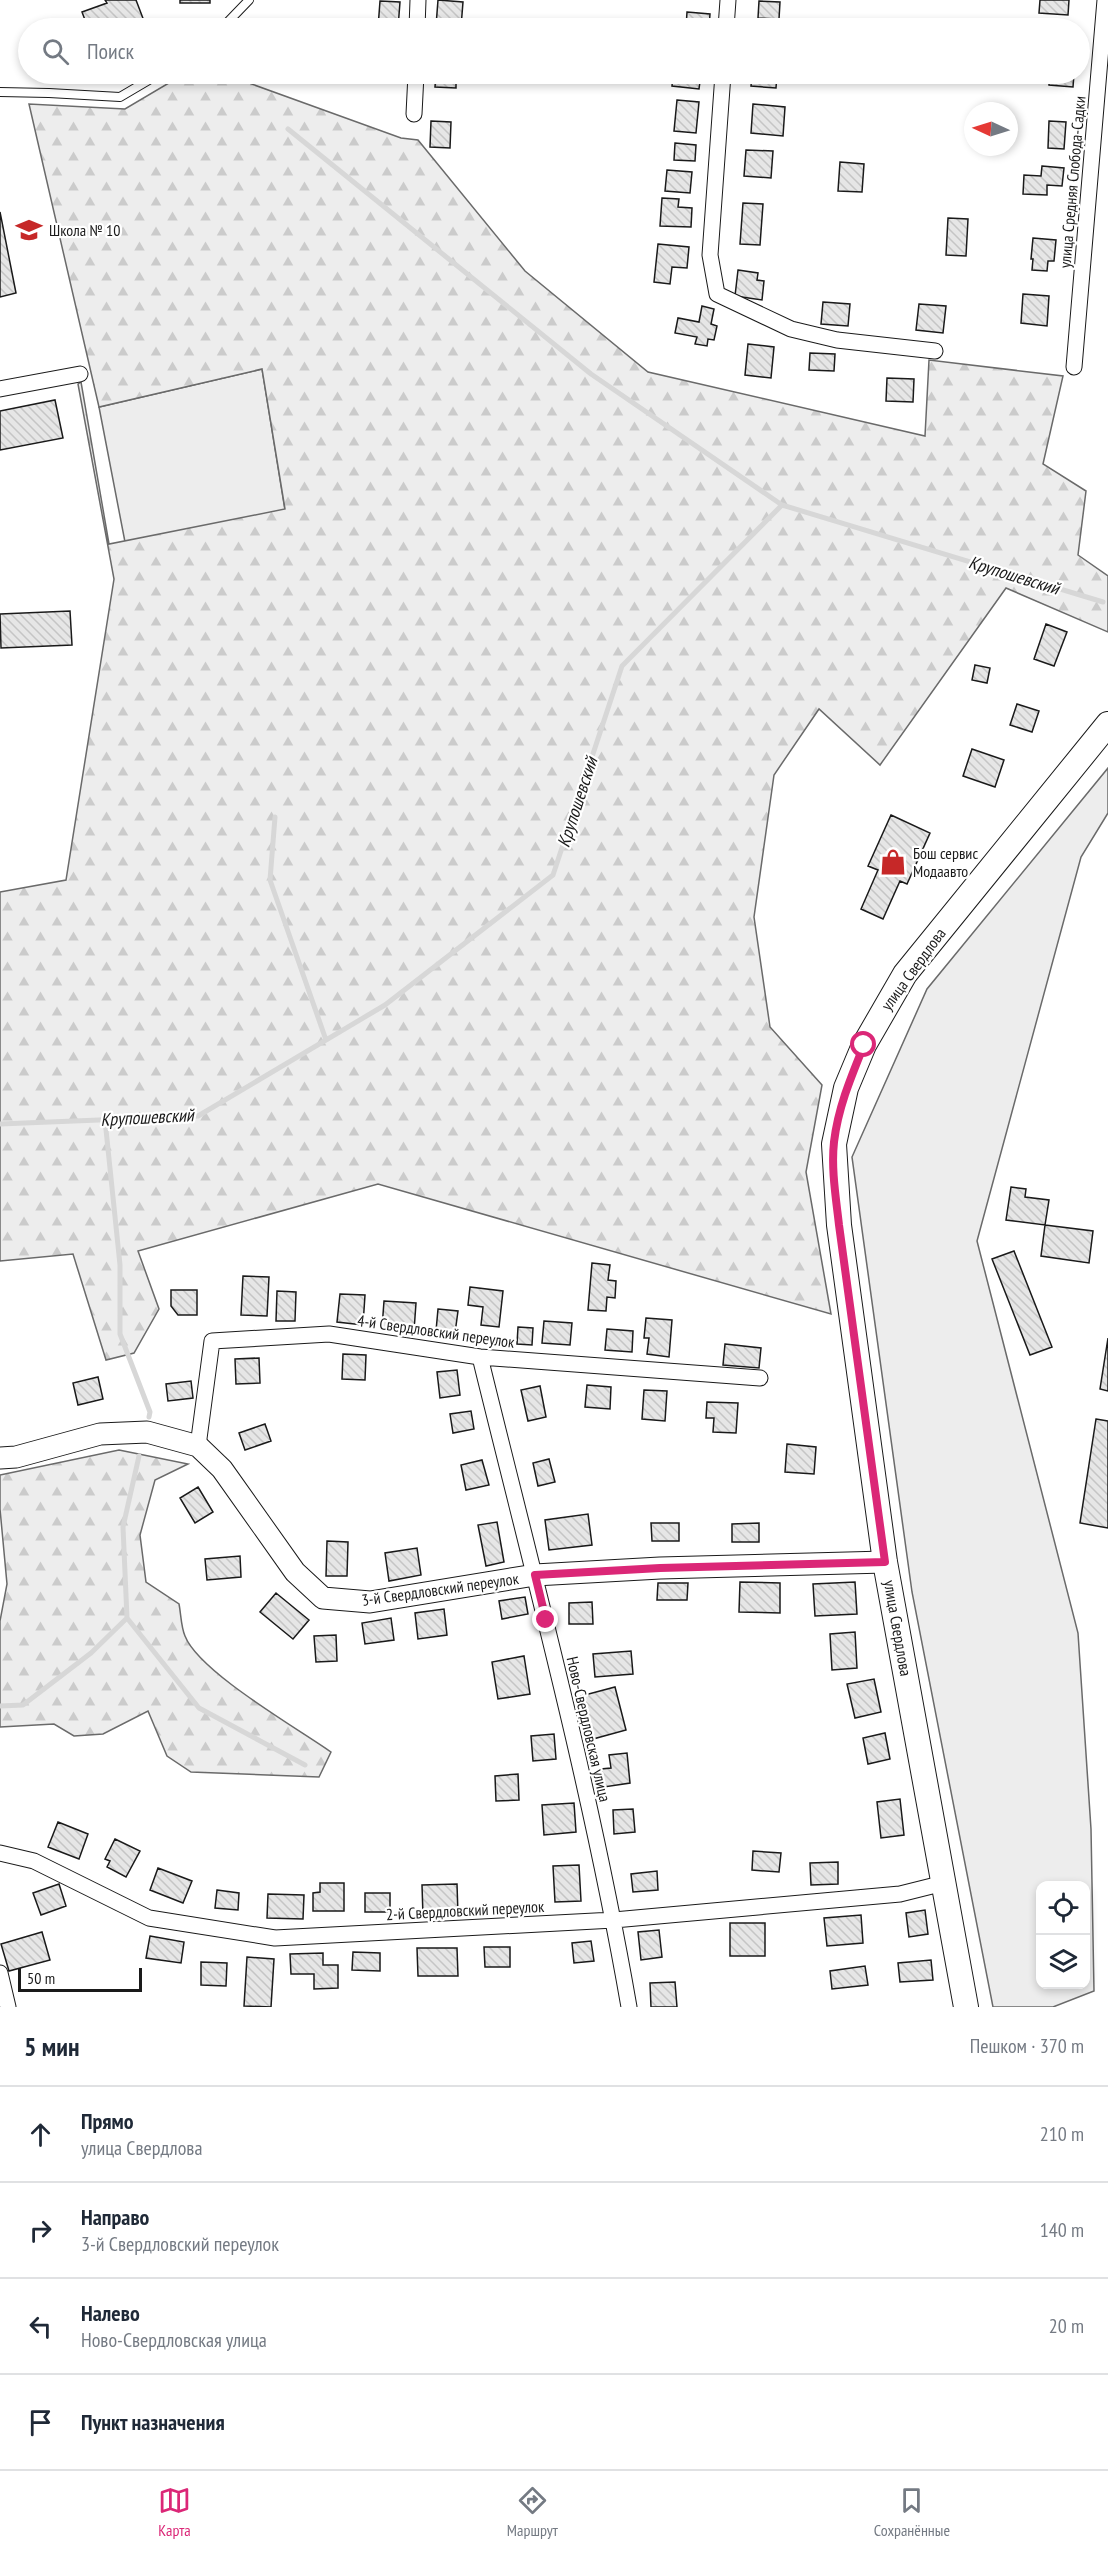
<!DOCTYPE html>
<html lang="ru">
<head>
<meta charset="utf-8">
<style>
  body { margin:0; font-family:"PT Sans Narrow",sans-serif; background:#f2f2f3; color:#1f2937 }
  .controls { position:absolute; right:18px; bottom:18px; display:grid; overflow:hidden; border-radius:12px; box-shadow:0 3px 9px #0003 }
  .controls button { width:54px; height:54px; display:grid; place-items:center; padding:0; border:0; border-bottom:2px solid #e0e1e3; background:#fff; color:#1f2937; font:30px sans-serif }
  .compass { position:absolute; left:964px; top:102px; width:54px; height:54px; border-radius:50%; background:#fff; box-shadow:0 3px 9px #0003; rotate:274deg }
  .scale { position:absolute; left:18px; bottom:15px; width:124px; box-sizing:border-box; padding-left:6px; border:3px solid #1a1a1a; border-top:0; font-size:16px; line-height:21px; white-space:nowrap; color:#1a1a1a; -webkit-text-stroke:4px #fff; paint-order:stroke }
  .stop { position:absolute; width:18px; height:18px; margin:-14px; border:4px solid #db2777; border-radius:50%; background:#fff }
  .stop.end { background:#db2777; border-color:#fff; box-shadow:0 2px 6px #0008 }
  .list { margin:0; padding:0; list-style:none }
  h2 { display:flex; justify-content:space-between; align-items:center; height:78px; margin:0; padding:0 24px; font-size:26px }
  h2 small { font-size:20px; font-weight:400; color:#747a83 }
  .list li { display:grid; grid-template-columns:39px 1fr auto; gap:18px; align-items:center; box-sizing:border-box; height:96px; padding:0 24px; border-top:2px solid #e0e1e3 }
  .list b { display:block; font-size:22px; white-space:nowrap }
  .list p { margin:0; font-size:20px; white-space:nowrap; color:#747a83 }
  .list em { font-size:20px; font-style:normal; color:#747a83 }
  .icon { flex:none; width:33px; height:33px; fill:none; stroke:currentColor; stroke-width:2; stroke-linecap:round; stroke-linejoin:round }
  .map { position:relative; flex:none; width:1108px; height:2007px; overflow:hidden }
  .search { position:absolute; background:#fff; box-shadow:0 3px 9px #0003; left:18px; right:18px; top:18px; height:66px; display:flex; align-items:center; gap:15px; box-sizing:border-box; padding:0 21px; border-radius:33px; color:#747a83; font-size:22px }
  .sheet { height:462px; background:#fff }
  nav { display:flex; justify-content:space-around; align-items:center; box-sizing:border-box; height:84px; border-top:2px solid #e0e1e3; background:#fff; font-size:16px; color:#747a83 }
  nav a { display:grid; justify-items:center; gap:3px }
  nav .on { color:#db2777 }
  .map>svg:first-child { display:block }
</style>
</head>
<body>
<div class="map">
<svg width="1108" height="2007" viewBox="0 0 1108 2007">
  <defs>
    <pattern id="forest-firs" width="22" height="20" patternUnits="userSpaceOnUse" patternTransform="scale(1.5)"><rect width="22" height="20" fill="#ededed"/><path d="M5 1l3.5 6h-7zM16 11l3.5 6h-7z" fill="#cbcbcb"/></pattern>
    <pattern id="building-back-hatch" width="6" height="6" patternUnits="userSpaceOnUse" patternTransform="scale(1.5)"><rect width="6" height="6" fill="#e6e6e6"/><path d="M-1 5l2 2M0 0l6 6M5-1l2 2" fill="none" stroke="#c5c5c5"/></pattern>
  </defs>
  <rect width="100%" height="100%" fill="#fff"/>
  <path fill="#ededed" stroke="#6a6a6a" stroke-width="1.5" fill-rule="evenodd" d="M262,369L285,510L125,542L99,407Z
    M1108,768V813L1081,857L977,1241L1078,1633L1091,1829L1094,1991L1053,2007H993L912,1592L852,1157L927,989ZM1040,1886H1086V1984H1040Z"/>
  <path fill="url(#forest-firs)" stroke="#6a6a6a" stroke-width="1.5" d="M184,74H224L401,138L418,140L525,271L648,372L925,436L929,360L1063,376L1043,464L1086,491L1078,555L1108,576V632L1006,588L880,765L819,709L774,775L754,917L770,1027L822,1085L806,1172L831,1314L378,1184L138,1251L159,1309L134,1353L106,1360L73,1254L0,1261V892L66,880L114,579L78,384L81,382L109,544L285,509L262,369L99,407L29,104L125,109Z
    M119,1450L188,1464L155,1480L140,1535L146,1582L179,1604C181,1614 181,1627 185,1636C199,1672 297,1728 331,1752L319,1777L191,1772L167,1756L148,1711L103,1734L74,1736L54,1724L0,1727V1621L7,1584L0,1509V1475Z"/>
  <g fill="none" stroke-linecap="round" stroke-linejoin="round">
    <path stroke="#d7d7d7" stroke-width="5" d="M288,129L591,374L782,505
      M275,817L270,880L326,1040
      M105,1120L120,1265V1334L150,1412L149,1417
      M0,1124L198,1116L385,1005L553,875L622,666L782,505L1103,602
      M139,1456L123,1527L127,1618L199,1708L305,1765
      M0,1706L23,1705L91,1653L127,1618"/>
  </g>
  <path fill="url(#building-back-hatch)" stroke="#1a1a1a" stroke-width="1.5" d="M105,0H136L144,21L123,28H88L82,12L107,3Z
    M180,0H210V3H180Z
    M438,0L463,2L461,27L436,26Z
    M1040,0H1069L1068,15L1039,13Z
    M380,1L400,2L398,28H378Z
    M759,1L780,2L779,19L758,18Z
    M687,12L710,14L709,28H686Z
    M436,74H456V88L435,87Z
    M673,74H701L699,89L672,86Z
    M752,74H777L776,88L751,86Z
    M1049,74H1074L1073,87L1049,85Z
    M677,100L699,102L696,133L674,131Z
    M753,104L785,107L783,136L751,133Z
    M431,121L451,122L450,148L430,147Z
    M1049,121L1066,122L1064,149L1048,148Z
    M675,143L696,145L695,161L674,160Z
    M746,150L773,151L771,178L744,176Z
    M840,162L864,164L862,192L838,191Z
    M1042,166L1064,168L1062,186L1047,185V195L1023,194L1024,175L1041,176Z
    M667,170L692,172L690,193L665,191Z
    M662,198L679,199L678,207L692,208L691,227L660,226Z
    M743,203L763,204L760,245L740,244Z
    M0,212L16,293L0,297Z
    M948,218L968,219L966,256L946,255Z
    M1033,238L1056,240L1054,261H1048L1047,271L1032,270L1033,259H1031Z
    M658,244L689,247L687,268L672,267L670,284L654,282Z
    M738,270L758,273L757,280L764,281L762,300L735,296Z
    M1023,294L1049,296L1047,326L1021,323Z
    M823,302L850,304L848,326L821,324Z
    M919,304L946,306L943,333L916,330Z
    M702,306L714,309L711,324L717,326L714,340L708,339L707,346L695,344L697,337L675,333L678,318L699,322Z
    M748,344L774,347L771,378L745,375Z
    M810,353L835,354L834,371L809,370Z
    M887,378L914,379L913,402L886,401Z
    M55,400L63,438L0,450V411Z
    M70,611L72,645L1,648L0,614Z
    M1046,624L1067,632L1054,666L1034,659Z
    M975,665L990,668L987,683L972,680Z
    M1017,704L1039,711L1032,732L1010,725Z
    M972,749L1004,760L995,787L963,776Z
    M891,815L930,833L907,884L900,881L883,919L861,909L878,870L868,866Z
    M1011,1187L1026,1189L1025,1197L1049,1200L1045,1225L1006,1220Z
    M1045,1225L1093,1231L1089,1263L1041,1256Z
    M1014,1251L1052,1347L1030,1355L992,1259Z
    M592,1263L610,1265L608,1280L616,1281L615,1298L607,1297L606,1311L588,1310Z
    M243,1276L269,1277L267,1316L241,1315Z
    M470,1287L503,1291L499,1327L481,1325L483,1307L468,1305Z
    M171,1290H197V1315H178L171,1306Z
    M277,1291L296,1292L295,1321H276Z
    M340,1294L365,1295L363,1325L337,1322Z
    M384,1301L416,1303L414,1331L382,1328Z
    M438,1309L458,1311L455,1333L436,1331Z
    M646,1318L672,1320L669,1357L647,1354L649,1338H644Z
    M544,1321L572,1323L570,1345L542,1343Z
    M518,1327L533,1328L532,1345L517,1344Z
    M607,1329L633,1331L632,1352L605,1350Z
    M1108,1338V1391L1100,1389Z
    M725,1344L761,1348L759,1368L723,1365Z
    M343,1354L366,1355L365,1380L342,1379Z
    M259,1358L260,1383L236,1384L235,1359Z
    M457,1370L460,1395L440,1398L437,1372Z
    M98,1377L103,1399L78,1405L73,1383Z
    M191,1381L193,1398L168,1401L166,1384Z
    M587,1385L611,1387L610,1409L585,1407Z
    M540,1386L546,1417L528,1421L521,1390Z
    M644,1390L667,1391L665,1421L642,1419Z
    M707,1402L738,1403L736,1433L713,1432L714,1418H706Z
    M471,1411L474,1429L453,1433L450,1414Z
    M1096,1419L1108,1421V1528L1080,1523Z
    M265,1424L271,1441L245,1450L239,1433Z
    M787,1444L816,1447L814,1474L785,1472Z
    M549,1459L555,1482L538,1486L533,1463Z
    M482,1460L489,1485L466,1490L461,1465Z
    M198,1487L213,1512L195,1523L180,1498Z
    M588,1514L592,1545L549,1550L545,1520Z
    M497,1522L504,1562L486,1566L478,1525Z
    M651,1523H679V1541H652Z
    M759,1523V1542H732V1524Z
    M327,1541L348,1542L347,1576H326Z
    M417,1548L421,1575L389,1581L385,1553Z
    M240,1556L241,1577L207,1580L205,1559Z
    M740,1582L780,1583V1613L739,1612Z
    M855,1582L857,1614L815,1616L813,1584Z
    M658,1583H688L687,1600H657Z
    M276,1593L309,1620L293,1639L260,1612Z
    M525,1597L528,1614L502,1619L499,1601Z
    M592,1602L593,1624H569V1603Z
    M444,1609L447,1635L418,1639L415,1613Z
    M391,1618L394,1640L365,1644L362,1623Z
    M855,1632L857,1668L832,1670L830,1634Z
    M336,1635L337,1661L316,1662L314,1636Z
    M631,1651L633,1674L595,1677L593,1654Z
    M524,1656L530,1694L498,1699L492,1662Z
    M874,1679L881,1712L855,1718L847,1684Z
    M615,1687L626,1730L593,1739L581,1696Z
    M885,1733L890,1759L868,1764L863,1738Z
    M554,1734L556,1759L533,1761L531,1736Z
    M627,1753L630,1783L604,1787L601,1769L611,1768L609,1755Z
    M518,1774L519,1800L496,1801L495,1776Z
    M900,1799L904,1835L881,1838L877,1802Z
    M574,1803L576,1832L544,1835L542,1805Z
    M633,1809L635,1832L614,1834L613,1810Z
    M58,1822L88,1834L79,1859L48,1847Z
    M115,1839L140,1851L126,1877L107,1867L110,1861L105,1859Z
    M753,1851L781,1853L779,1872L752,1870Z
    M838,1862V1884L811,1885L810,1863Z
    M579,1865L581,1901L555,1902L553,1866Z
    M158,1868L192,1881L183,1903L150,1890Z
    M657,1871L658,1890L633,1892L631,1874Z
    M320,1883H344V1911H313V1893L320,1892Z
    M59,1884L66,1906L41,1915L33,1893Z
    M457,1884L458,1915L423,1916L422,1885Z
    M217,1890L239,1893L238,1910L215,1908Z
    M365,1893H390V1912H365Z
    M268,1894L304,1895L303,1919L267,1918Z
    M925,1910L928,1934L909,1937L906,1913Z
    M861,1915L863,1943L827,1946L824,1918Z
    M730,1923H765V1956H730Z
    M659,1930L662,1957L641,1960L638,1932Z
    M42,1932L50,1960L9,1971L1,1944Z
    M150,1936L184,1942L181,1963L146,1958Z
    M591,1941L594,1961L574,1963L572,1943Z
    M484,1947H510V1967H485Z
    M417,1948H457L458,1976H418Z
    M353,1952L380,1953V1971L352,1970Z
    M323,1953V1965H338V1988L314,1989V1974H291L290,1954Z
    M247,1957L274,1959L271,2007L244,2006Z
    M931,1960L933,1980L900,1982L898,1963Z
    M201,1962L227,1963L226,1986L201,1985Z
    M865,1966L868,1985L832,1989L830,1971Z
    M675,1982L677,2007H651L650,1983Z"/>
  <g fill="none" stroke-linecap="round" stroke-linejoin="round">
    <g stroke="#1a1a1a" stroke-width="10">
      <path id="service" d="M222,28L249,0
        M0,92L49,93L120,97L159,74"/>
    </g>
    <g stroke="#1a1a1a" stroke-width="17">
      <path id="minor" d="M417,28L418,0
        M726,28L728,0
        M723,74L710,255L717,294L791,329L837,340L935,351
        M414,114L416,74
        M1074,367L1105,0
        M0,389L80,374
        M480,1357C533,1573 591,1788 629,2007
        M198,1446L212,1341L329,1334L480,1357L760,1378
        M0,1853L34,1861L149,1918L275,1938L614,1920L900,1894L944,1883
        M0,1973L8,2007"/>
    </g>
    <g stroke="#1a1a1a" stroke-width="23">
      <path id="secondary" d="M0,1458L16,1457L100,1434L147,1432L198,1446L222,1469L295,1572L323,1598L370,1602L535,1575L660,1568L885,1562"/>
    </g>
    <g stroke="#1a1a1a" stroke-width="26">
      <path id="primary" d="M966,2007L885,1562L839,1225L834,1144L846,1088L864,1045L905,974L1108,724"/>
    </g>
    <use href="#service" stroke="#fff" stroke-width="8"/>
    <use href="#minor" stroke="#fff" stroke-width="15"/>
    <use href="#secondary" stroke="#fff" stroke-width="21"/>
    <use href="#primary" stroke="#fff" stroke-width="24"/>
  </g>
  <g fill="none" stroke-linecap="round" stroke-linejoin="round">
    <path stroke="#db2777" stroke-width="8" d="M546,1620L535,1575L660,1568L885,1562L839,1225C836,1198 831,1169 834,1142C838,1108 851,1077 864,1045"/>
  </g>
  <defs>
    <g id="school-bare" transform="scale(2.07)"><path d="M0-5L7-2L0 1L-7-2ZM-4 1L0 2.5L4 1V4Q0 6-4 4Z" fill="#c62828" stroke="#fff" stroke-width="2.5" paint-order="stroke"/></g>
    <g id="shop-bare" transform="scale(2.07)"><path d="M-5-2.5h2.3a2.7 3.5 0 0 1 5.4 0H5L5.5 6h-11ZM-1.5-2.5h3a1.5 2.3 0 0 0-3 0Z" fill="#c62828" stroke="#fff" stroke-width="2.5" paint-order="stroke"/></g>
  </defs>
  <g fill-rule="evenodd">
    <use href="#school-bare" x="29" y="230"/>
    <use href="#shop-bare" x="893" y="862"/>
  </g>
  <g text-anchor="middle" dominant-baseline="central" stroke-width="4.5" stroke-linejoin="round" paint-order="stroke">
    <g font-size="16" fill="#1a1a1a" stroke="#fff">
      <text transform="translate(1072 182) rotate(-85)">улица Средняя Слобода-Садки</text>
      <text transform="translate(913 969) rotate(-54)">улица Свердлова</text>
      <text transform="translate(436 1331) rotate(8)">4-й Свердловский переулок</text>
      <text transform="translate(440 1589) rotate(-8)">3-й Свердловский переулок</text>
      <text transform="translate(898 1628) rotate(80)">улица Свердлова</text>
      <text transform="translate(589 1729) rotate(77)">Ново-Свердловская улица</text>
      <text transform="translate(465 1910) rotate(-3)">2-й Свердловский переулок</text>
    </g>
    <g font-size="16" fill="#1a1a1a" stroke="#fff" text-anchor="start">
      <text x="49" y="230">Школа № 10</text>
      <text x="913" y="853">Бош сервис<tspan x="913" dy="18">Модаавто</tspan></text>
    </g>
    <g font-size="18" font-style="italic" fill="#1a1a1a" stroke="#fff">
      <text transform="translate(1014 575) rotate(17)">Крупошевский</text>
      <text transform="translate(577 802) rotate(-72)">Крупошевский</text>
      <text transform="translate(147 1117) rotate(-3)">Крупошевский</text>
    </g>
  </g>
</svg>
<div class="controls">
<button><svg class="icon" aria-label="locate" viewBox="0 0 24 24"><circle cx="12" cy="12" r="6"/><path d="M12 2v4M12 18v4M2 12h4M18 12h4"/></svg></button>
<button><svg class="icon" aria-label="layers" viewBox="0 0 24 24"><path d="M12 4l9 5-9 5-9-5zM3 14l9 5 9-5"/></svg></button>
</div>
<svg class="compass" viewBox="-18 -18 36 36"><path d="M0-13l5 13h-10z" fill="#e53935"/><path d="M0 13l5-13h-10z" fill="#747a83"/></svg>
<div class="scale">50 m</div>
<div class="stop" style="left:864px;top:1045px"></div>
<div class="stop end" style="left:546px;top:1620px"></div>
<div class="search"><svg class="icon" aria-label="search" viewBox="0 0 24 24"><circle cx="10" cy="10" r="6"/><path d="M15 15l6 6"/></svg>Поиск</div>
</div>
<section class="sheet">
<h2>5 мин<small>Пешком · 370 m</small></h2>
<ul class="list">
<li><svg class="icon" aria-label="ahead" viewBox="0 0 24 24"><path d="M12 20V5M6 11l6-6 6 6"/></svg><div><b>Прямо</b><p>улица Свердлова</p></div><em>210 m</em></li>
<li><svg class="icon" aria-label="right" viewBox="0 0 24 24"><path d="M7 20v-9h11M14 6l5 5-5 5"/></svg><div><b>Направо</b><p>3-й Свердловский переулок</p></div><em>140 m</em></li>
<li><svg class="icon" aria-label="left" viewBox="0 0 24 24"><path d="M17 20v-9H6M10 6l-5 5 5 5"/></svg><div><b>Налево</b><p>Ново-Свердловская улица</p></div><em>20 m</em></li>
<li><svg class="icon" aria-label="arrive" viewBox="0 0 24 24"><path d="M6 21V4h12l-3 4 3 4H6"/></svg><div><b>Пункт назначения</b></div></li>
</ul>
</section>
<nav>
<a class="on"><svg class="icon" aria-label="map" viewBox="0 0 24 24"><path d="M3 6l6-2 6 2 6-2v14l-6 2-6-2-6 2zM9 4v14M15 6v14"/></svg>Карта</a>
<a><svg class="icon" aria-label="directions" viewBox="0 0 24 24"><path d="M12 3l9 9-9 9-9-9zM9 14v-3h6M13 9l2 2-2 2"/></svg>Маршрут</a>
<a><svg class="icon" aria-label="saved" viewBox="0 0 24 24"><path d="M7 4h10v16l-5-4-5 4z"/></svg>Сохранённые</a>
</nav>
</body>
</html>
